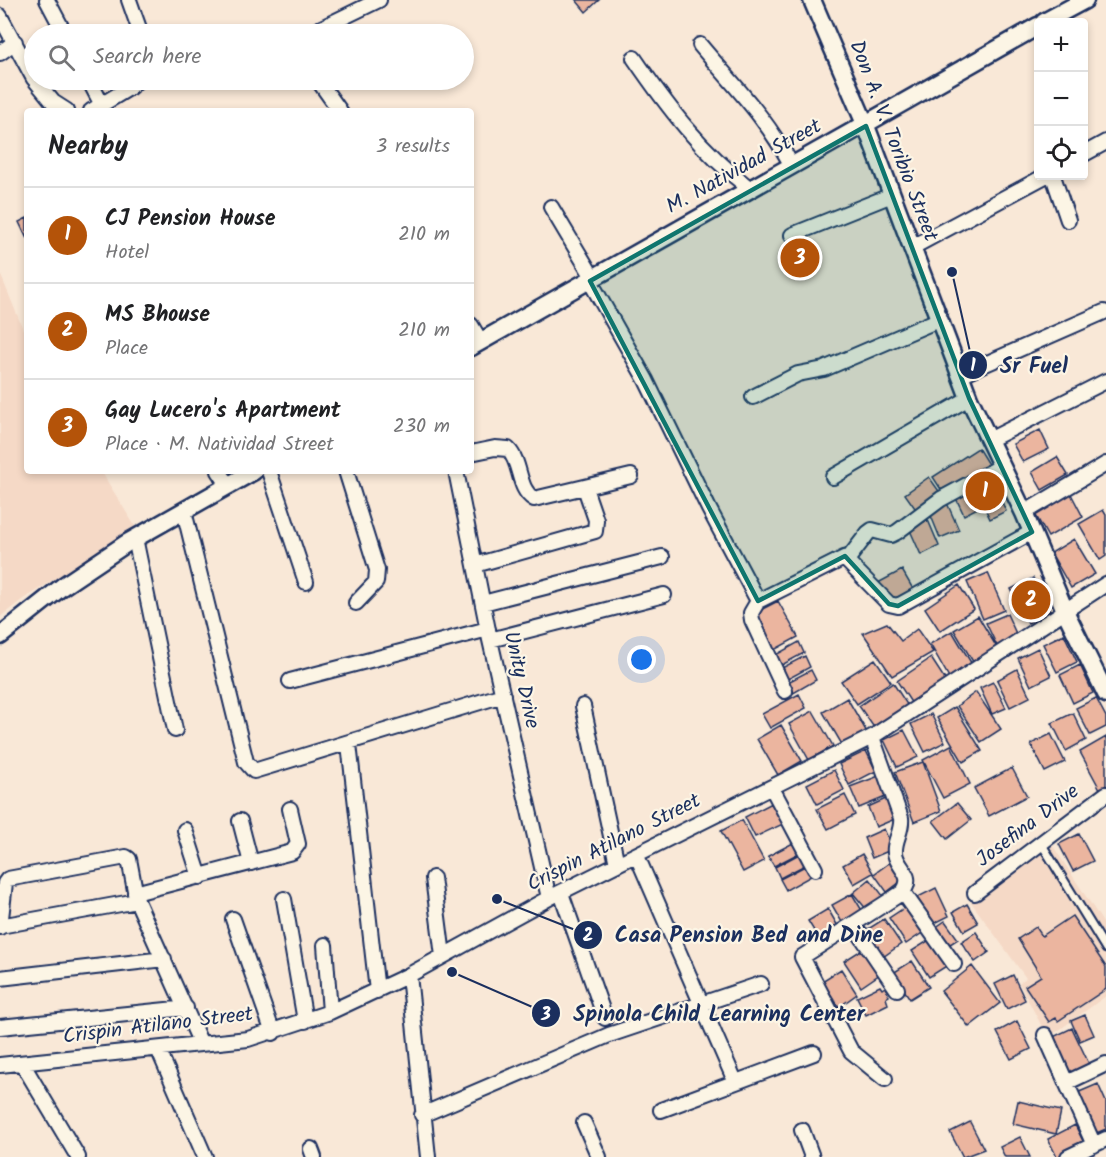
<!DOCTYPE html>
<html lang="en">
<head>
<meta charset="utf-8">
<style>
  body { margin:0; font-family:Kalam,sans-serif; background:#f6f6f6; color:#202124 }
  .controls { position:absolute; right:18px; top:18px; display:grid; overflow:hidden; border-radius:6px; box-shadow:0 3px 9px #0003 }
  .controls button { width:54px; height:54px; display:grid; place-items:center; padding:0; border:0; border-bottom:2px solid #e0e0e0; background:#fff; color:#202124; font:30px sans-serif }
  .you { position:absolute; left:642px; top:660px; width:21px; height:21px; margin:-15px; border:4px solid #fff; border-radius:50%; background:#1a73e8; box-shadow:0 0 0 9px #1a73e833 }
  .badge { display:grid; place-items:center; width:39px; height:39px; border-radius:50%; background:#b45309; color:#fff; font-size:20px; font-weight:700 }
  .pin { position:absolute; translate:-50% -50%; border:3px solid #fff; box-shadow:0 2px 6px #0006 }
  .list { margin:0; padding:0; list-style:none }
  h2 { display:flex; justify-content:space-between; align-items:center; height:78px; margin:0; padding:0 24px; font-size:26px }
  h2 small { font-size:20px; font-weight:400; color:#757577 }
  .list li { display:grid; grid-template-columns:39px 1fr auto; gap:18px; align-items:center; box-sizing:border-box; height:96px; padding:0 24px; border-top:2px solid #e0e0e0 }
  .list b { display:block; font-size:22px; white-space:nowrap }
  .list p { margin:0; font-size:20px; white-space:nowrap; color:#757577 }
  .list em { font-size:20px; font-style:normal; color:#757577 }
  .icon { flex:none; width:33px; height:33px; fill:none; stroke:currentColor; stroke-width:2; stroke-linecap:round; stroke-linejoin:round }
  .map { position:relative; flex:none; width:1106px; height:1157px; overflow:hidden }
  .search { position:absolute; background:#fff; box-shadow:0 3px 9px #0003; left:24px; top:24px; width:450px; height:66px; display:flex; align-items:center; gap:15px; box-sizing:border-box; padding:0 21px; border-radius:33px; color:#757577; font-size:22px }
  .panel { position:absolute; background:#fff; box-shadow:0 3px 9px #0003; left:24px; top:108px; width:450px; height:366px; border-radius:6px }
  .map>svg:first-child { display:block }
</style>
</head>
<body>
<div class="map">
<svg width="1106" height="1157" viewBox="0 0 1106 1157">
  <rect width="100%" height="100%" fill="#f9e8d7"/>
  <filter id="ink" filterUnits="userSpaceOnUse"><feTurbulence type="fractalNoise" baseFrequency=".0167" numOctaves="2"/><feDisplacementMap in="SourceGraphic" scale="12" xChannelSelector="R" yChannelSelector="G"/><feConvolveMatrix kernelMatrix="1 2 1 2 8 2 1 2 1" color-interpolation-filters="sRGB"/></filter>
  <g filter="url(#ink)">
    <path fill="#f5d9c6" d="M0,273L27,339V471H101L136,528L23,599L0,617Z
      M1053,846L1106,927V996L1048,1038L1019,983L1026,978L971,902Z"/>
    <path fill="#ebb59f" stroke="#1b2f5e" stroke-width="1.5" d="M576,0H599L586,12Z
      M27,218V239L19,222Z
      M805,247L814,265L793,273L787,252Z
      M1040,430L1049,449L1023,462L1013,444Z
      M978,448L989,466L944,494L933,477Z
      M1057,457L1068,475L1042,490L1032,472Z
      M929,477L941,494L917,511L905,494Z
      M981,483L991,501L964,515L955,496Z
      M1070,492L1083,517L1048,537L1034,512Z
      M1000,498L1006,511L990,519L984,506Z
      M947,503L959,530L940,538L929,511Z
      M1103,510L1106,515V556L1100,560L1079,524Z
      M928,520L939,546L921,555L909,528Z
      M1074,539L1095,574L1071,588L1051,553Z
      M902,570L913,589L895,599L878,583Z
      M988,573L1004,610L983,619L967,582Z
      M1033,578L1050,611L1028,623L1011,589Z
      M959,585L974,609L940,631L925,608Z
      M778,601L798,637L774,650L753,614Z
      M1007,614L1018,638L998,648L986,623Z
      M978,616L999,651L975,665L954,630Z
      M887,623L901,641L917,629L933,652L892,676L863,633Z
      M952,631L973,666L950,679L930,644Z
      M1064,634L1077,662L1057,672L1043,644Z
      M799,642L804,653L778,667L772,657Z
      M1038,648L1051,676L1031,686L1018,658Z
      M805,656L810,667L784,681L778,670Z
      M931,658L946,681L912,704L897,681Z
      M875,659L891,682L857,704L841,681Z
      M1080,665L1093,693L1073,703L1060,675Z
      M1017,669L1030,697L1010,707L997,680Z
      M811,670L816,680L790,695L784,684Z
      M993,682L1006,708L992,714L980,688Z
      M893,683L908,706L875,729L859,706Z
      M976,692L1001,729L981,742L957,706Z
      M799,694L806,708L770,728L762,714Z
      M847,698L868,734L844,748L823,712Z
      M1096,698L1106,717V727L1090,735L1076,708Z
      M955,707L982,751L963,762L937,718Z
      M813,711L833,746L809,760L789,724Z
      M1073,713L1086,740L1066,751L1052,723Z
      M931,714L945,742L925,752L911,724Z
      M781,725L802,761L778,775L757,739Z
      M904,730L918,757L897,767L884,740Z
      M1051,734L1065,762L1045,772L1031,744Z
      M1106,737V785L1100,789L1080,752Z
      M951,745L970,784L943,798L923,760Z
      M866,751L876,771L849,785L839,764Z
      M923,762L941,811L914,822L895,772Z
      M1012,768L1027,796L989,816L974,788Z
      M834,770L844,790L817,804L807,784Z
      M879,776L888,796L859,808L850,787Z
      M845,795L855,815L828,829L817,809Z
      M888,798L897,818L876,827L868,807Z
      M772,803L783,824L755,837L745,817Z
      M957,803L971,820L947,839L933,821Z
      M742,820L764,861L743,872L721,831Z
      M884,829L893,849L872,858L864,838Z
      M1079,834L1093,861L1073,871L1059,844Z
      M795,842L801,852L774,866L768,856Z
      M801,853L807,864L780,878L775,867Z
      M862,854L873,873L854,884L843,865Z
      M892,861L904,879L887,892L874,874Z
      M807,865L813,875L786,890L780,879Z
      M870,879L884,897L867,910L853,893Z
      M936,888L949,916L929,926L916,898Z
      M852,894L863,912L843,924L832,905Z
      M967,904L978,923L964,931L953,912Z
      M907,906L925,931L906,944L889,918Z
      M828,909L839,928L819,939L808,921Z
      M1072,916L1106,967V989L1058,1021L1056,1018L1049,1022L1025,986L1041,976L1018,939L1036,927L1042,936Z
      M884,919L901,944L883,957L865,931Z
      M945,921L958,939L944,948L932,930Z
      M976,932L989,952L975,962L961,942Z
      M931,939L948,965L929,977L912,951Z
      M863,949L880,974L861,987L844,961Z
      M912,961L929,987L910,999L893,973Z
      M972,966L1000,1003L969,1027L941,991Z
      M841,969L857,994L839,1007L822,981Z
      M1013,975L1025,1000L1007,1009L995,984Z
      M880,986L882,989L885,987L889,996L886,998L888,1004L866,1015L857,997Z
      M1085,1015L1094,1035L1080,1041L1071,1021Z
      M1017,1021L1031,1049L1011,1059L997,1032Z
      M1072,1028L1090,1066L1069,1076L1051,1038Z
      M1098,1084L1106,1102V1129L1094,1134L1077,1093Z
      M1018,1101L1061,1111L1056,1134L1013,1124Z
      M970,1122L984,1149L963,1157L950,1132Z
      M1075,1125L1085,1145L1063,1157H1057L1048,1139Z
      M1020,1137L1030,1157H1005L1000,1147Z"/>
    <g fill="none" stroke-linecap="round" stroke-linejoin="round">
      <g stroke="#1b2f5e" stroke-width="11">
        <path id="service" d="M1041,843L1106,949"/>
      </g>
      <g stroke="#1b2f5e" stroke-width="18">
        <path id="minor" d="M47,0L65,34
          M129,0L141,34
          M0,16L34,79
          M309,34L379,0
          M700,45C735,87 766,117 792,166
          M0,53L15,42
          M634,58C669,109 700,150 749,188
          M35,80L53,102L67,111
          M89,80L102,105
          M318,80L340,111
          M91,111L129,88L138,80
          M1084,154L1106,142
          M1053,176L1068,220
          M551,207L594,279
          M792,235L892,195
          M911,248L1045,176
          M590,281L646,380L709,509L758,601
          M471,325L481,342
          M960,375L1104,312
          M753,397L798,374L824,369L938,320
          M989,440L1106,381
          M471,453L495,448L508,449C522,463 517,489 534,499L631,476
          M219,471L229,486
          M269,471L306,582
          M346,471L377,570L376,582L356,603
          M456,471L490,640L549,898
          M833,477L969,398
          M184,511L246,762L254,771L503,695
          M1024,513L1106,464
          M135,538L175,730
          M848,559L868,533L872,530L891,535L897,532L941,499L1002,466
          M475,565L595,531L596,520L585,488
          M483,603L662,557
          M490,640L664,595
          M290,681L488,629
          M785,691L752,620L751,613L758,601L844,558L889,604L898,606L1032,532
          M583,706L617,864
          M872,737L901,818C903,832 891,844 896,857C901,871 914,876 903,892L802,957L851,1051L885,1079
          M349,744L377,991
          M772,788L815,869
          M240,821L251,863
          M185,830L200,877
          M637,856L735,1081
          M433,878L443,956
          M903,892L954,964
          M135,893L292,852L298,844L290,809
          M561,893L605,1018
          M975,893L1106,794
          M284,899L305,1021
          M233,919L273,1033
          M853,924L897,989
          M0,926L137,901
          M0,927L5,883L8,879L126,857L129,859L137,901L201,1044
          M325,945L330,1012
          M409,975L428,1157
          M0,978L164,959
          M0,1027L186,1008
          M1045,1035L1094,1145
          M158,1049L205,1157
          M22,1063L78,1157
          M0,1065L248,1039L330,1012L409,975L549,898L872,737L1106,584
          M1066,1083L1106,1064
          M661,1110L814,1053
          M422,1115L609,1035L761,984
          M584,1123L599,1157
          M802,1130L812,1157
          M311,1149L314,1157
          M1068,1157L1106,1139"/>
      </g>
      <g stroke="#1b2f5e" stroke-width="21">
        <path id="tertiary" d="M812,0L866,126L969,398L1024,513L1066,613L1106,694
          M1044,22L1085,0
          M471,347C661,241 849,133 1038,26
          M0,636L63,586L127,543L254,471"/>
      </g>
      <use href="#service" stroke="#fcf5e5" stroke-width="7"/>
      <use href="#minor" stroke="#fcf5e5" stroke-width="14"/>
      <use href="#tertiary" stroke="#fcf5e5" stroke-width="16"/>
    </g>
  </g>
  <path fill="#0f766e" fill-opacity="0.2" stroke="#0f766e" stroke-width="4.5" stroke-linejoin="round" d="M866,126L969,398L1032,532L898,606L889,604L845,556L758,601L590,281Z"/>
  <g text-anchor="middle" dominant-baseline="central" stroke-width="4.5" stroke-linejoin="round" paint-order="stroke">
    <g font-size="21" fill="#1b2f5e" stroke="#fcf5e5">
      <text transform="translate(893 141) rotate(69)">Don A. V. Toribio Street</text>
      <text transform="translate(744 167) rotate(-29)">M. Natividad Street</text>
      <text transform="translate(521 680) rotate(77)">Unity Drive</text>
      <text transform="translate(1028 826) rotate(-37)">Josefina Drive</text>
      <text transform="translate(614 843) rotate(-27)">Crispin Atilano Street</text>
      <text transform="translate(158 1026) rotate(-7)">Crispin Atilano Street</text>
    </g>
  </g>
  <path fill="none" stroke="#1b2f5e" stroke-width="2" d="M952 272L973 365M497 899L588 935M452 972L546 1013"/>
  <g fill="#1b2f5e" stroke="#fcf5e5" stroke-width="2">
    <circle cx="952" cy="272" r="6"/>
    <circle cx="497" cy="899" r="6"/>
    <circle cx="452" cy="972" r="6"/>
    <circle cx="973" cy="365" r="15"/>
    <circle cx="588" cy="935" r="15"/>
    <circle cx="546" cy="1013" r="15"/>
  </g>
  <g font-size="18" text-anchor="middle" font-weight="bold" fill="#fff">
    <text x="973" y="371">1</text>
    <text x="588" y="941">2</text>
    <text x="546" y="1020">3</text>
  </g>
  <g font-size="22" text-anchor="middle" font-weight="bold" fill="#1b2f5e" stroke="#fcf5e5" stroke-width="4.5" stroke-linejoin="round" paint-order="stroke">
    <text x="1034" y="373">Sr Fuel</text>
    <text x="749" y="942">Casa Pension Bed and Dine</text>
    <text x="719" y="1021">Spinola Child Learning Center</text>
  </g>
</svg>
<div class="controls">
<button>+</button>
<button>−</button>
<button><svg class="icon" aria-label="locate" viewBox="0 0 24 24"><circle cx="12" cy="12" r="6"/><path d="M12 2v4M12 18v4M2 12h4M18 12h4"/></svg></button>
</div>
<div class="you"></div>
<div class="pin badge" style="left:985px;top:491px">1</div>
<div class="pin badge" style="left:1031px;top:600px">2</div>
<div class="pin badge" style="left:800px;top:258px">3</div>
<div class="search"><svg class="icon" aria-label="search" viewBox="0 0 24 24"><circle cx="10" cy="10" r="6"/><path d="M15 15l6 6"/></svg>Search here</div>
<section class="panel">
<h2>Nearby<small>3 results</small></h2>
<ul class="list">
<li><span class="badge">1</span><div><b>CJ Pension House</b><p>Hotel</p></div><em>210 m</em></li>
<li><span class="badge">2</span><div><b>MS Bhouse</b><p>Place</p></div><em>210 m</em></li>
<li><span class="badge">3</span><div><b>Gay Lucero's Apartment</b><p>Place · M. Natividad Street</p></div><em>230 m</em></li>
</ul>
</section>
</div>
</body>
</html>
